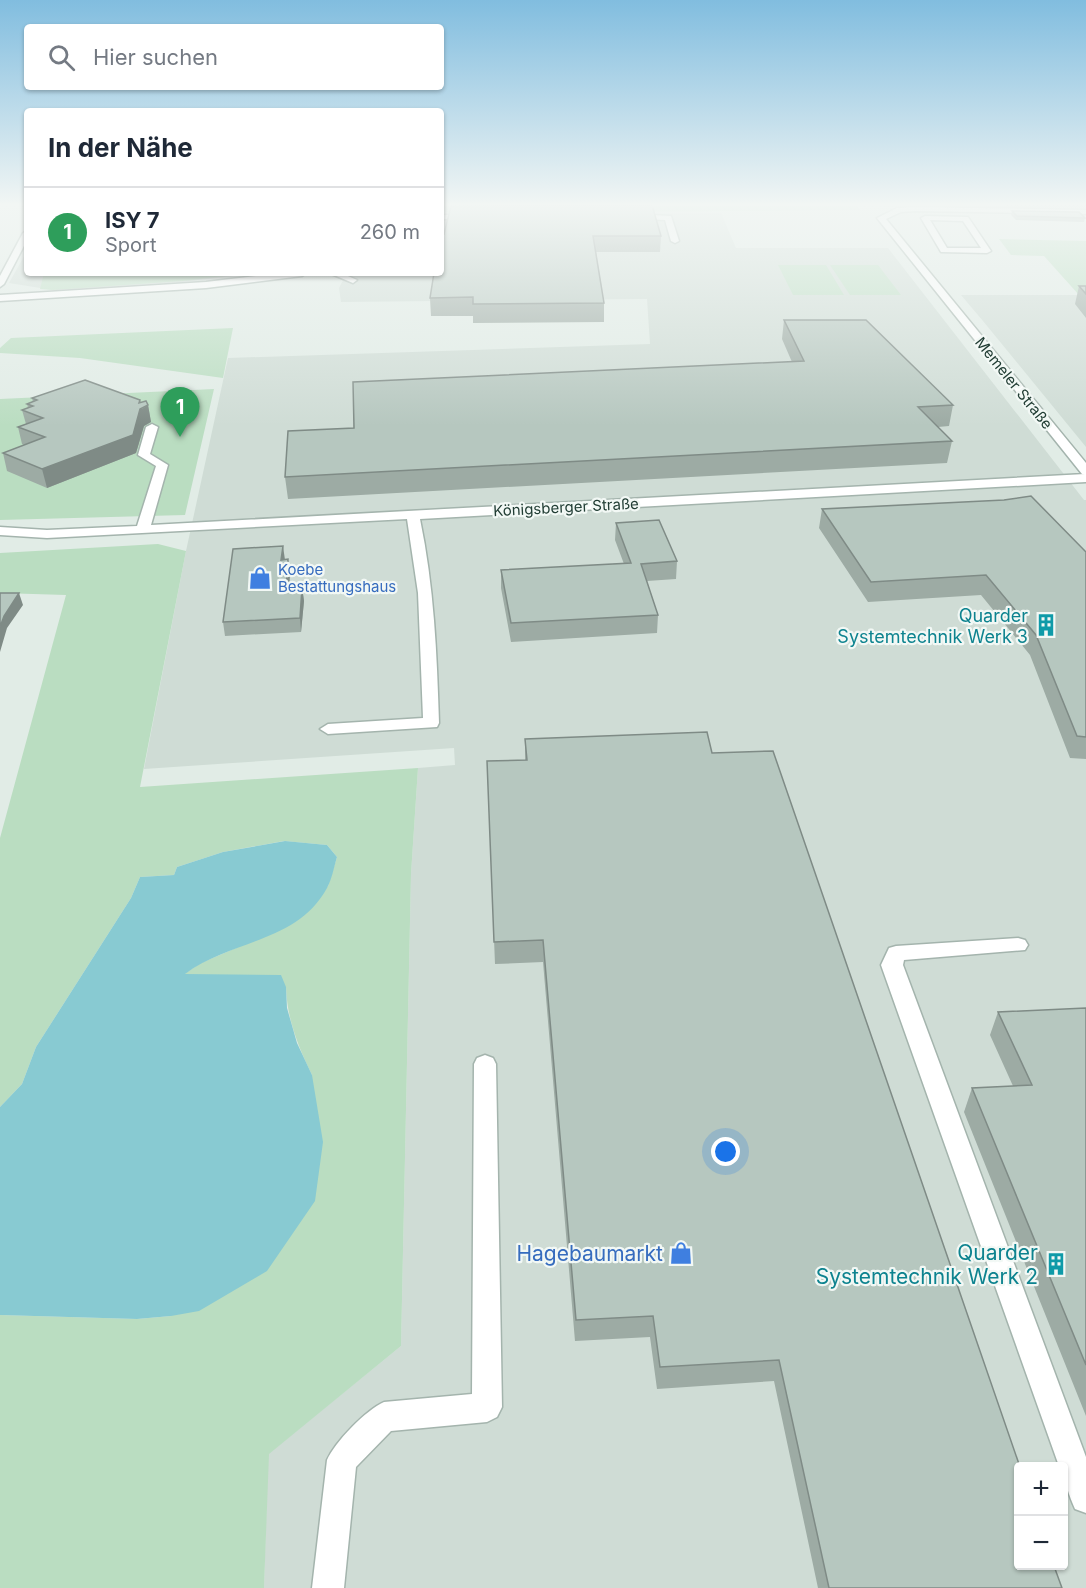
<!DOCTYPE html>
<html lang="de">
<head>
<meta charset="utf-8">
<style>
  body { margin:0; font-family:Inter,sans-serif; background:#f6f6f7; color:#1f2937 }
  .controls { position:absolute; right:18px; bottom:18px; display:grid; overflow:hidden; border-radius:6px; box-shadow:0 2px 4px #0004 }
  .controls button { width:54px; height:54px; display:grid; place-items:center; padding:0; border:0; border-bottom:2px solid #e0e1e3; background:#fff; color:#1f2937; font:30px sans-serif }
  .you { position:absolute; left:726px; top:1152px; width:21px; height:21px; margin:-15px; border:4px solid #fff; border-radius:50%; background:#1a73e8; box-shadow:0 0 0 9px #1a73e833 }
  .badge { display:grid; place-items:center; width:39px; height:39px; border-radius:50%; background:#1a73e8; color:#fff; font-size:20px; font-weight:700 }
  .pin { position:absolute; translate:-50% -50px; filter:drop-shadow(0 2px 3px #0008) }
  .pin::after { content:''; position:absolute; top:32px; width:21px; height:18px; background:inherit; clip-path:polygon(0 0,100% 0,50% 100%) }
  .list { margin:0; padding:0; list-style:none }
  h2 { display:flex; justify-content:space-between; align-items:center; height:78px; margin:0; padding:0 24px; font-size:26px }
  h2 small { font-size:20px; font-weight:400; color:#747a83 }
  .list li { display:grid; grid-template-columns:39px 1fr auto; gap:18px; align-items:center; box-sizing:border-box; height:90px; padding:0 24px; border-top:2px solid #e0e1e3 }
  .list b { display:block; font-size:22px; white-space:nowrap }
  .list p { margin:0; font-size:20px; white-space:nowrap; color:#747a83 }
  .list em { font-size:20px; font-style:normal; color:#747a83 }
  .icon { flex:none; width:33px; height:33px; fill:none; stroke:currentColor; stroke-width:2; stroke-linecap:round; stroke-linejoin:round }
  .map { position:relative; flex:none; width:1086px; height:1588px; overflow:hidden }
  .search { position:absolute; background:#fff; box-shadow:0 2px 4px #0004; left:24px; top:24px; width:420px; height:66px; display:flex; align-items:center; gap:15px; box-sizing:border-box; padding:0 21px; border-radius:6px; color:#747a83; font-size:22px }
  .panel { position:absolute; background:#fff; box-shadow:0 2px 4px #0004; left:24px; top:108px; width:420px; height:168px; border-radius:6px }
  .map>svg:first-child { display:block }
</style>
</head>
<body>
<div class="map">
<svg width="1086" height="1588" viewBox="0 0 1086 1588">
  <rect width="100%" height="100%" fill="#e1ece6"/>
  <path fill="#cfdcd5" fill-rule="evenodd" d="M799,203H1086V209L800,205Z
    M721,213L736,248H888L1084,500H1086V1588H264L268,1454L401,1346L411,874L418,768L455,765L454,748L144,769L186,551L228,358L650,344L647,299L341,302L339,288L342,282L354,273H441V216ZM1018,1466H1064V1566H1018Z
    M27,251V273H258L182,282L53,290L9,283Z
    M961,295H1086V447L983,321Z"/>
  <path fill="#baddc1" d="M441,203H799L857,205L860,210L449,213L441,210Z
    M999,239L1086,241V295H1079L1044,256L1011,255Z
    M778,265H826L844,295H793Z
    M830,265H878L901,295H850Z
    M44,273H249L183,281L53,290L40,289Z
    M233,328L223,378L80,358L0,353V348L11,338Z
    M214,389L185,515L0,520V399Z
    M158,544L186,551L140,787L418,768L411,874L401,1346L269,1454L264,1588H0V1315L137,1319L171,1316L312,1075C298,1046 287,1019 286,987L184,974L201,963L236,948L328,886L337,857L327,845L284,841L223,852L177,867L174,875L140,877L131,898L36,1047L22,1084L0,1107V838L66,595L0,593V553Z"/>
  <path fill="#88cad2" d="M285,841L327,845L337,857C334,867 332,879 327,888C297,943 232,939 185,974L281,975L286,987L287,1008L297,1043L312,1075L323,1142L315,1201L267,1271L199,1311L171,1316L137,1319L0,1315V1107L22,1084L36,1047L131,898L140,877L174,875L177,867L223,852Z"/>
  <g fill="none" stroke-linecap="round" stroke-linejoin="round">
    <g stroke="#a4b4ad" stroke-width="3">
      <path id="minor" d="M916,207L1086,210V214L916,211L901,212L886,219L1086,463V482L420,519C434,586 437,654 439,723L437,727L328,734L320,729L328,724L423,718L418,593L407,519L47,538L0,535V527L47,530L137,526L156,466L138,455L146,427L152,424L158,427L150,454L168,465L151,525L1085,474H1082L877,218L897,208Z
        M632,214L671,216L679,241L675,243L671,241L665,220L629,218Z
        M441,215H472L476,217L472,219H441Z
        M925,216L968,217L991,251L987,253L941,252L921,218ZM930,220L963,221L981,248H947Z
        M27,231V240L4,284L0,287V276L23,233Z
        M282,273H306L302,276L206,288L0,301V295L206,282Z
        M329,273H341L357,280L353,283Z
        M1018,938L1025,940L1028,945L1025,950L904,960L903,965L1086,1457V1513L1075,1509C1069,1495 1064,1482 1064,1466H1059L881,965L889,948L896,946Z
        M485,1055L493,1058L496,1064L502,1407L497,1417L487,1422L391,1431L356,1467L344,1588H312L327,1460C335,1442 366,1410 384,1402L472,1394L474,1064L477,1058Z"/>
    </g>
    <use href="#minor" fill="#fff" fill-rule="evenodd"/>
  </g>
  <path fill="#9daba4" d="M1002,203H1086V207L1005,206Z
    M1012,211L1085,218L1084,222L1016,220L1011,215Z
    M444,234L661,236L660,252H596L604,303V322L473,323V316H431L430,298Z
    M1079,286H1086V318L1075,304Z
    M784,320L953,405L949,426L938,427L952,441L947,463L288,499L285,477L354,428L792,362L782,339Z
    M32,398L140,403L148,405L151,422L144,426L136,453L47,488L7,471L3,453L24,445L22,444L18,427L26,424L22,410L28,408L27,404L33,402Z
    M822,509L1086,552V759L1070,758L1030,655L981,595L868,602L819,528Z
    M616,523L677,561L676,579L647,581L658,615L657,633L511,642L501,588V570L624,564L615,540Z
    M285,559L290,573L289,588L302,587L304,601L301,632L225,636L223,622Z
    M525,739L712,753L1062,1588H818L774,1381L657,1389L650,1337L575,1341L543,962L495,964L487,761L525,760Z
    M1086,1008V1416L964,1112L972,1088L1013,1086L990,1035L998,1012Z"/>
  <path fill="#7f8b86" d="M140,400L142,409L148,405L151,422L144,426L136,453L47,488L42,469L139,403Z
    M283,546L285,560H281Z
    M288,559L290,573L288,602L286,588Z
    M302,587L304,601L301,632L300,618Z
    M19,593L23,605L7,628L0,652V627L4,616Z"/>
  <path fill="#b6c7bf" stroke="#7f8b86" stroke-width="1.5" d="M652,205L661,236H593L604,303L473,304V297L430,298L434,273H441V233L444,234L451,206Z
    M1012,211L1079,212L1085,218L1017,216Z
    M1079,286H1086V294Z
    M784,320H866L953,405L918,407L952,441L285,477L288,431L354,428L353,382L804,361Z
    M85,380L140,400L139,403L146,401L148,405L140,409L133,435L42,469L3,453L45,437L18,427L43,418L22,410L33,406L27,404L37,400L32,398Z
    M1031,496L1086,552V737L1077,736L1036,635L986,575L871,582L822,509L1004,500Z
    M659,520L677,561L641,564L658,615L511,623L501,570L631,563L616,523Z
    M283,546L281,560L288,559L286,588L302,587L300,618L223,622L233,549Z
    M0,593H19L4,616L0,627Z
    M707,732L712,753L773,751L1020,1467H1018V1566H1054L1062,1588H829L779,1360L660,1367L653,1316L576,1320L543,940L494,942L487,761L527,760L525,739Z
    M1086,1008V1365L972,1088L1032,1085L998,1012Z"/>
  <linearGradient id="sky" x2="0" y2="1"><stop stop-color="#81bddf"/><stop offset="0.48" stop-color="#f2f6f4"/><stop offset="1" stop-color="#f2f6f4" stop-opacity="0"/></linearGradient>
  <rect width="1086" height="426" fill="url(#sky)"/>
  <defs>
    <g id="shop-bare" transform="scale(1.8)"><path d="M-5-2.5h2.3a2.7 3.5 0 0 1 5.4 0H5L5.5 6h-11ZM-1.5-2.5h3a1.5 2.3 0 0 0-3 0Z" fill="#3f7fe0" stroke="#f2f8f5" stroke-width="2.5" paint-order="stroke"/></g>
    <g id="building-bare" transform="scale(1.8)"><path d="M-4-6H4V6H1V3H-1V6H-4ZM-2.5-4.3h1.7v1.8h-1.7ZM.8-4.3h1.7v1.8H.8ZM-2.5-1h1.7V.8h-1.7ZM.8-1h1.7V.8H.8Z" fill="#0f9aa8" stroke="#f2f8f5" stroke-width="2.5" paint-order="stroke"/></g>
  </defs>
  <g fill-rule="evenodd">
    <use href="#shop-bare" x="260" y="578"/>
    <use href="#building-bare" x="1046" y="625"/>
    <use href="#shop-bare" x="681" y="1253"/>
    <use href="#building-bare" x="1056" y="1264"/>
  </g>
  <g text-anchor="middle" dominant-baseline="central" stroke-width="4.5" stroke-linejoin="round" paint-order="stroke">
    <g font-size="15" fill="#213d34" stroke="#f2f8f5">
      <text transform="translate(1014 383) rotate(51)">Memeler Straße</text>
      <text transform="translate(566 507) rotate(-3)">Königsberger Straße</text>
    </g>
    <g font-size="15" fill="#366cbe" stroke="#f2f8f5" text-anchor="start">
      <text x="278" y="569">Koebe<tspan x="278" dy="17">Bestattungshaus</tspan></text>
    </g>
    <g font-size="18" fill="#0d838f" stroke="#f2f8f5" text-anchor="end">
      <text x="1028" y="615">Quarder<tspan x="1028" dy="21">Systemtechnik Werk 3</tspan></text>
    </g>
    <g font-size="21" fill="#0d838f" stroke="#f2f8f5" text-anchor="end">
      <text x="1038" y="1252">Quarder<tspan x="1038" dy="24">Systemtechnik Werk 2</tspan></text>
    </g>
    <g font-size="21" fill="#366cbe" stroke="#f2f8f5" text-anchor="end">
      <text x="663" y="1253">Hagebaumarkt</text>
    </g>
  </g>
</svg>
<div class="controls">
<button>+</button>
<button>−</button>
</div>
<div class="you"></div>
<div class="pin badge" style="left:180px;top:437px;background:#2e9e5b">1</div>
<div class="search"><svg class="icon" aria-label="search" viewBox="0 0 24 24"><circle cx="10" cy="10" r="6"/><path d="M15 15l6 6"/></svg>Hier suchen</div>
<section class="panel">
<h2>In der Nähe<small></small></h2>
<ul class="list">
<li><span class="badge" style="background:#2e9e5b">1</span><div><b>ISY 7</b><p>Sport</p></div><em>260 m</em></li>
</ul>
</section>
</div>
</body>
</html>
